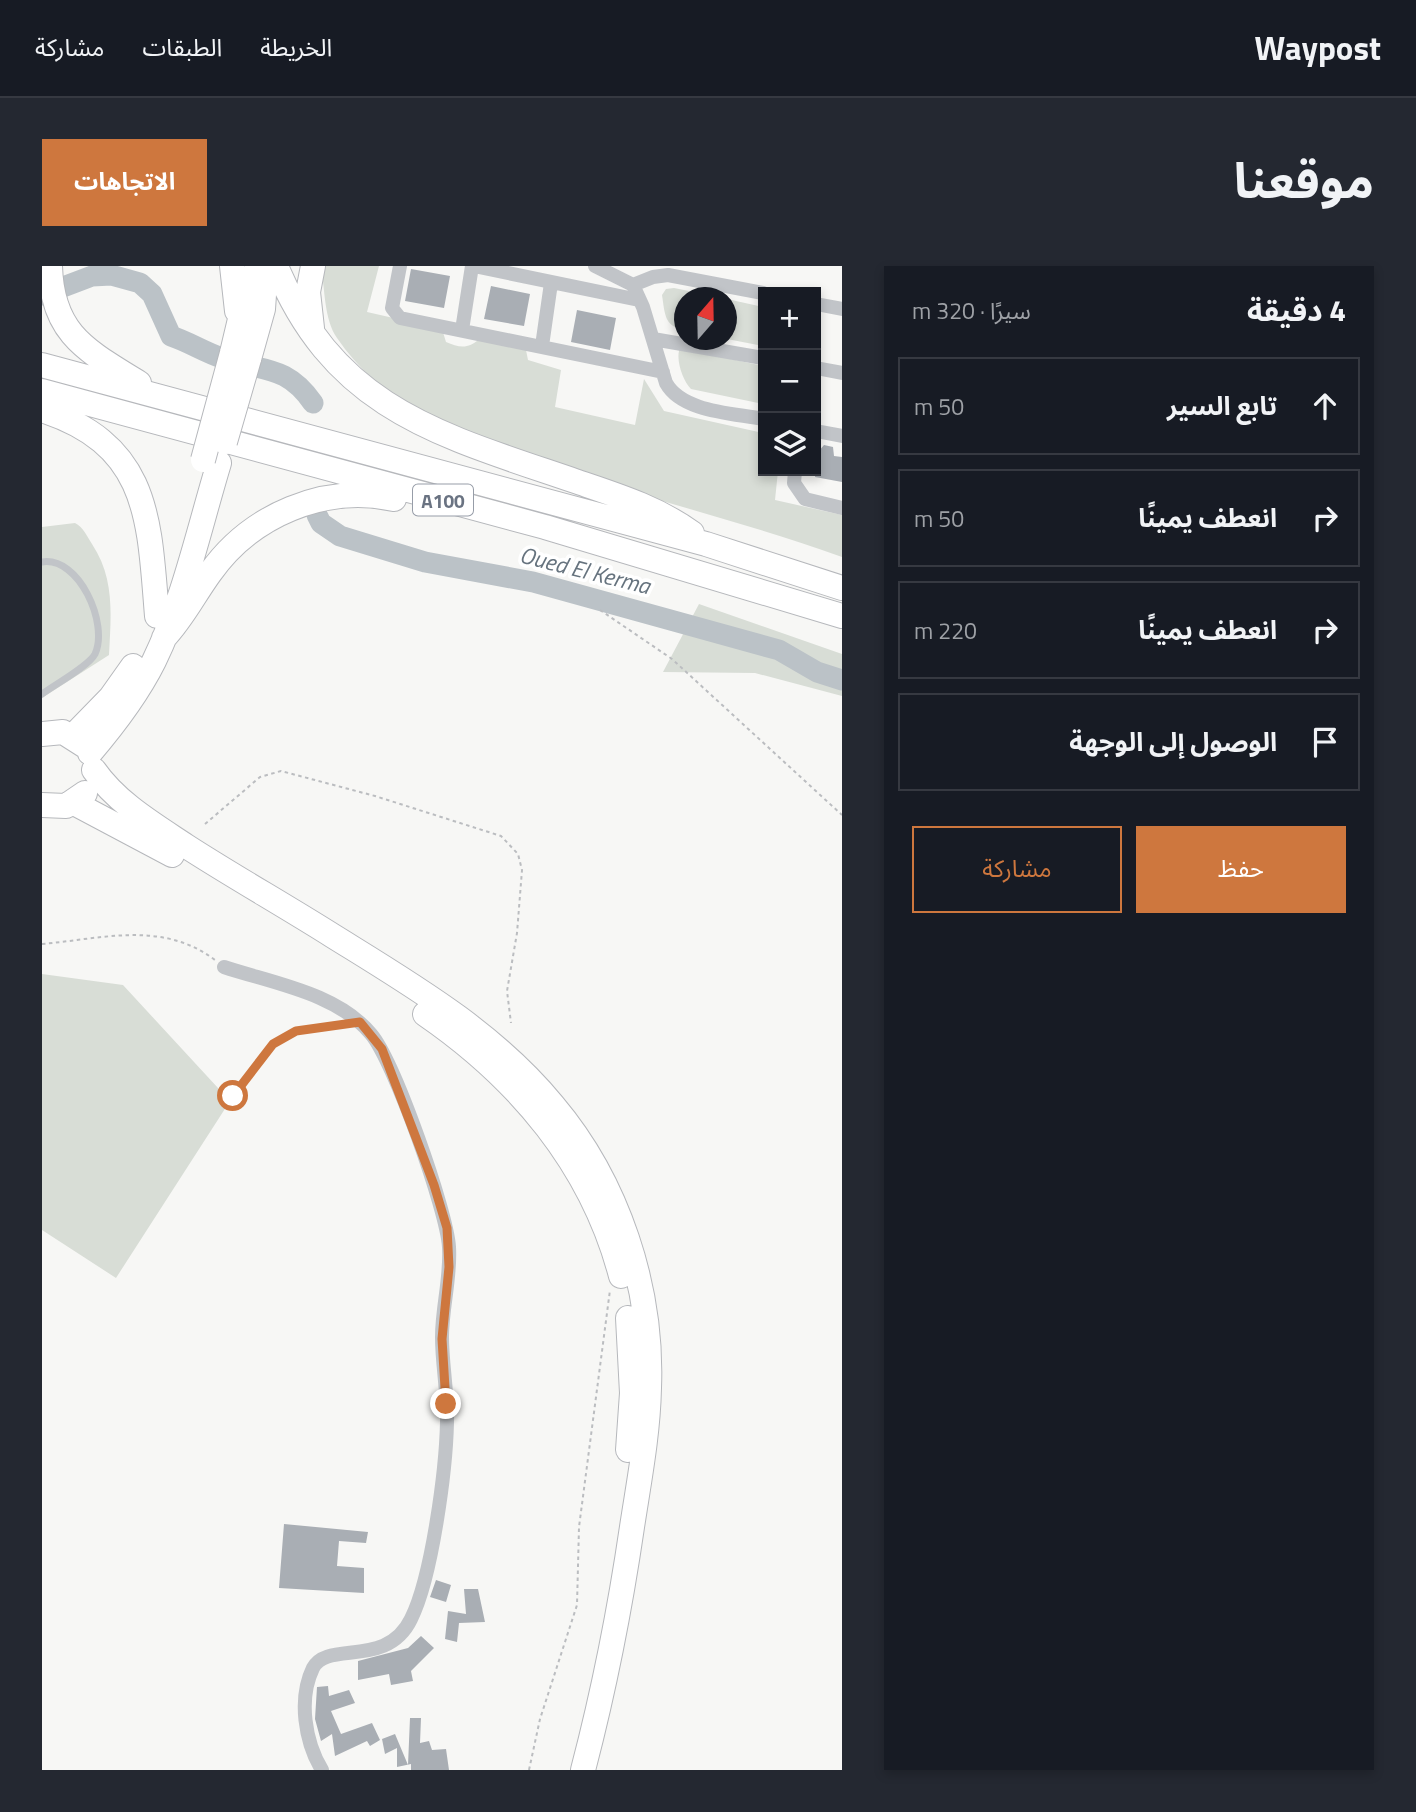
<!DOCTYPE html>
<html lang="ar">
<head>
<meta charset="utf-8">
<style>
  body { margin:0; font-family:"Titillium Web","Noto Sans Arabic",sans-serif; background:#242831; color:#f1f3f6; direction:rtl }
  .controls { position:absolute; right:21px; top:21px; display:grid; overflow:hidden; border-radius:0px; box-shadow:0 4px 10px #0003 }
  .controls button { width:63px; height:63px; display:grid; place-items:center; padding:0; border:0; border-bottom:2px solid #363941; background:#171b24; color:#f1f3f6; font:35px sans-serif }
  .compass { position:absolute; left:632px; top:21px; width:63px; height:63px; border-radius:50%; background:#171b24; box-shadow:0 4px 10px #0003; rotate:20deg }
  .stop { position:absolute; width:21px; height:21px; margin:-16px; border:5px solid #ce773e; border-radius:50%; background:#fff }
  .stop.end { background:#ce773e; border-color:#fff; box-shadow:0 2px 7px #0008 }
  .list { margin:0; padding:0; list-style:none }
  h2 { display:flex; justify-content:space-between; align-items:center; height:91px; margin:0; padding:0 28px; font-size:30px }
  h2 small { font-size:23px; font-weight:400; color:#9ea1a6 }
  .list li { display:grid; grid-template-columns:46px 1fr auto; gap:21px; align-items:center; box-sizing:border-box; height:98px; margin:0 14px 14px; padding:0 14px; border:2px solid #363941; border-radius:0px }
  .list b { display:block; font-size:26px; white-space:nowrap }
  .list em { font-size:23px; font-style:normal; color:#9ea1a6 }
  .actions { display:flex; gap:14px; padding:21px 28px }
  .actions a { flex:1; padding:16px 0; border:2px solid #ce773e; border-radius:0px; text-align:center; font-size:24px; color:#ce773e }
  .actions .main { background:#ce773e; color:#fff }
  .icon { flex:none; width:38px; height:38px; fill:none; stroke:currentColor; stroke-width:2; stroke-linecap:round; stroke-linejoin:round }
  .map { position:relative; flex:none; width:800px; height:1504px; overflow:hidden; direction:ltr; border-radius:0px }
  header { display:flex; align-items:center; gap:42px; box-sizing:border-box; height:98px; padding:0 35px; background:#171b24; border-bottom:2px solid #363941 }
  header strong { font-size:33px }
  nav { display:flex; gap:38px; margin-inline-start:auto; font-size:24px }
  .intro { display:flex; align-items:center; justify-content:space-between; box-sizing:border-box; height:168px; padding:0 42px }
  h1 { margin:0; font-size:49px }
  .button { padding:18px 32px; border-radius:0px; background:#ce773e; color:#fff; font-size:24px; font-weight:700 }
  main { display:flex; gap:42px; padding:0 42px }
  aside { flex:1; background:#171b24; border-radius:0px; box-shadow:0 4px 10px #0003 }
  .map>svg:first-child { display:block }
</style>
</head>
<body>
<header>
<strong>Waypost</strong>
<nav><a>الخريطة</a><a>الطبقات</a><a>مشاركة</a></nav>
</header>
<div class="intro"><h1>موقعنا</h1><a class="button">الاتجاهات</a></div>
<main>
<aside>
<h2>4 دقيقة<small>سيرًا · 320 m</small></h2>
<ul class="list">
<li><svg class="icon" aria-label="ahead" viewBox="0 0 24 24"><path d="M12 20V5M6 11l6-6 6 6"/></svg><div><b>تابع السير</b></div><em>50 m</em></li>
<li><svg class="icon" aria-label="right" viewBox="0 0 24 24"><path d="M7 20v-9h11M14 6l5 5-5 5"/></svg><div><b>انعطف يمينًا</b></div><em>50 m</em></li>
<li><svg class="icon" aria-label="right" viewBox="0 0 24 24"><path d="M7 20v-9h11M14 6l5 5-5 5"/></svg><div><b>انعطف يمينًا</b></div><em>220 m</em></li>
<li><svg class="icon" aria-label="arrive" viewBox="0 0 24 24"><path d="M6 21V4h12l-3 4 3 4H6"/></svg><div><b>الوصول إلى الوجهة</b></div></li>
</ul>
<div class="actions"><a class="main">حفظ</a><a>مشاركة</a></div>
</aside>
<div class="map">
<svg width="800" height="1504" viewBox="0 0 800 1504">
  <rect width="100%" height="100%" fill="#f7f7f5"/>
  <path fill="#d8ddd6" d="M279,0H337L325,46L400,63L404,76C416,81 426,84 437,73L484,84L486,94L519,104L513,141L593,159L602,113L622,145L721,167V205H736L733,234L800,249V291C733,267 665,248 596,228C490,197 362,170 295,72C282,53 283,23 279,0Z
    M632,22L677,31L642,32V64C622,60 623,48 620,29L624,23Z
    M685,33L721,41V80L685,73Z
    M638,82L721,100V138L649,123C641,115 633,93 638,82Z
    M33,257C41,261 45,270 50,278C73,313 69,348 67,389L0,432V261Z
    M657,338L800,388V430L713,407L621,406Z
    M0,708L81,719L188,835L74,1012L0,964Z"/>
  <g fill="none" stroke-linecap="round" stroke-linejoin="round">
    <path stroke="#bbc2c7" stroke-width="21" d="M0,29L50,10L69,9L98,17L110,28L129,70C147,76 162,86 180,92C220,106 244,98 271,137
      M275,249L279,257L298,270L383,296L491,316L737,384L775,406L800,414"/>
  </g>
  <path fill="#a9aeb4" d="M369,3L408,10L402,42L363,35Z
    M449,20L488,28L482,60L442,53Z
    M535,44L574,52L568,84L529,76Z
    M782,179L791,181L792,190L800,191V216L773,211L776,186Z
    M242,1258L326,1266L324,1277L297,1275L295,1300L322,1302V1327L237,1322Z
    M394,1314L409,1319L404,1336L388,1331Z
    M422,1323H436L443,1356L417,1357L415,1376L403,1373L406,1345L424,1348Z
    M379,1370L392,1382L369,1405L371,1415L349,1419L347,1408L316,1414V1395L366,1382Z
    M286,1420L287,1430L307,1424L313,1437L289,1445L299,1468L330,1457L338,1474L328,1480L325,1475L293,1490L290,1468L279,1475L273,1453L275,1421Z
    M368,1452H379L378,1477L387,1475L390,1484L404,1483L407,1504H369V1498L355,1501V1482L343,1488L340,1473L353,1468L366,1499Z"/>
  <g fill="none" stroke-linecap="round" stroke-linejoin="round">
    <g stroke="#b6b8bc" stroke-width="26">
      <path id="highway" d="M8,0C10,68 44,84 97,117
        M190,0L195,45
        M234,0C293,144 399,169 533,215C574,229 614,241 650,267
        M270,62L266,26L271,0
        M190,87L208,11
        M207,93L221,43L224,0
        M0,99L664,278L800,322
        M0,125L503,261L800,350
        M0,144C108,179 107,253 115,350
        M122,372C141,352 152,329 168,307C209,249 282,218 352,233
        M0,468L21,466L43,480
        M31,470L69,431L91,400
        M48,487C72,459 95,429 112,395C142,333 157,263 177,197
        M52,504C75,537 111,558 144,580C192,611 242,639 291,670C370,719 451,766 511,839C576,916 611,1022 607,1122C606,1169 597,1215 590,1261C578,1343 562,1424 541,1504
        M32,537L130,589
        M0,539L24,540L43,527
        M383,748C476,812 550,899 579,1010
        M586,1052L590,1127L586,1184"/>
    </g>
    <path stroke="#bbbdc0" stroke-width="2" stroke-dasharray="3.5 3.5" stroke-linecap="butt" d="M558,344L630,393L800,549
      M163,558L218,511L239,505L333,530L459,570L476,588L480,604L475,667L465,725L469,757
      M0,678C59,673 120,654 173,694
      M191,830C228,776 231,770 296,758
      M487,1504L498,1453L535,1339L537,1261L568,1024"/>
    <path stroke="#c1c4c8" stroke-width="7" d="M0,296C37,290 67,358 53,388C47,400 12,419 0,428"/>
    <path stroke="#c1c4c8" stroke-width="14" d="M358,0L350,42L358,52L621,106
      M432,0L597,34
      M553,0L591,19L601,41L624,117C640,146 691,147 721,153
      M591,19L611,11L626,9L721,27
      M774,38L800,43
      M420,64L430,0
      M611,73L721,92
      M500,80L509,17
      M774,102L800,107
      M774,165L800,170
      M753,205L752,217L763,233L800,242
      M182,701C230,717 295,727 329,768C352,795 405,945 407,981C409,1011 400,1041 400,1071C400,1099 406,1128 405,1156C404,1204 390,1311 369,1353C345,1403 285,1374 271,1402C256,1433 263,1476 280,1504"/>
    <use href="#highway" stroke="#fff" stroke-width="24"/>
    <g stroke="#b6b8bc" stroke-width="26" stroke-linecap="butt">
      <path id="highway-bridge" d="M183,176L207,93
        M161,194L190,87"/>
    </g>
    <use href="#highway-bridge" stroke="#fff" stroke-width="24"/>
  </g>
  <g fill="none" stroke-linecap="round" stroke-linejoin="round">
    <path stroke="#ce773e" stroke-width="9" d="M191,830L231,778L254,765L318,756L340,783L392,919L405,962L407,1001L400,1073L404,1138"/>
  </g>
  <g text-anchor="middle" dominant-baseline="central" stroke-width="7" stroke-linejoin="round" paint-order="stroke">
    <rect fill="#fff" stroke="#979da8" stroke-width="2" x="371" y="218.5" width="60" height="31" rx="5"/>
    <g font-size="19" font-weight="bold" fill="#6a7382">
      <text x="401" y="234">A100</text>
    </g>
    <g font-size="23" font-style="italic" fill="#66737e" stroke="#fff">
      <text transform="translate(543 304) rotate(14)">Oued El Kerma</text>
    </g>
  </g>
</svg>
<div class="controls">
<button>+</button>
<button>−</button>
<button><svg class="icon" aria-label="layers" viewBox="0 0 24 24"><path d="M12 4l9 5-9 5-9-5zM3 14l9 5 9-5"/></svg></button>
</div>
<svg class="compass" viewBox="-18 -18 36 36"><path d="M0-13l5 13h-10z" fill="#e53935"/><path d="M0 13l5-13h-10z" fill="#9ea1a6"/></svg>
<div class="stop" style="left:191px;top:830px"></div>
<div class="stop end" style="left:404px;top:1138px"></div>
</div>
</main>
</body>
</html>
